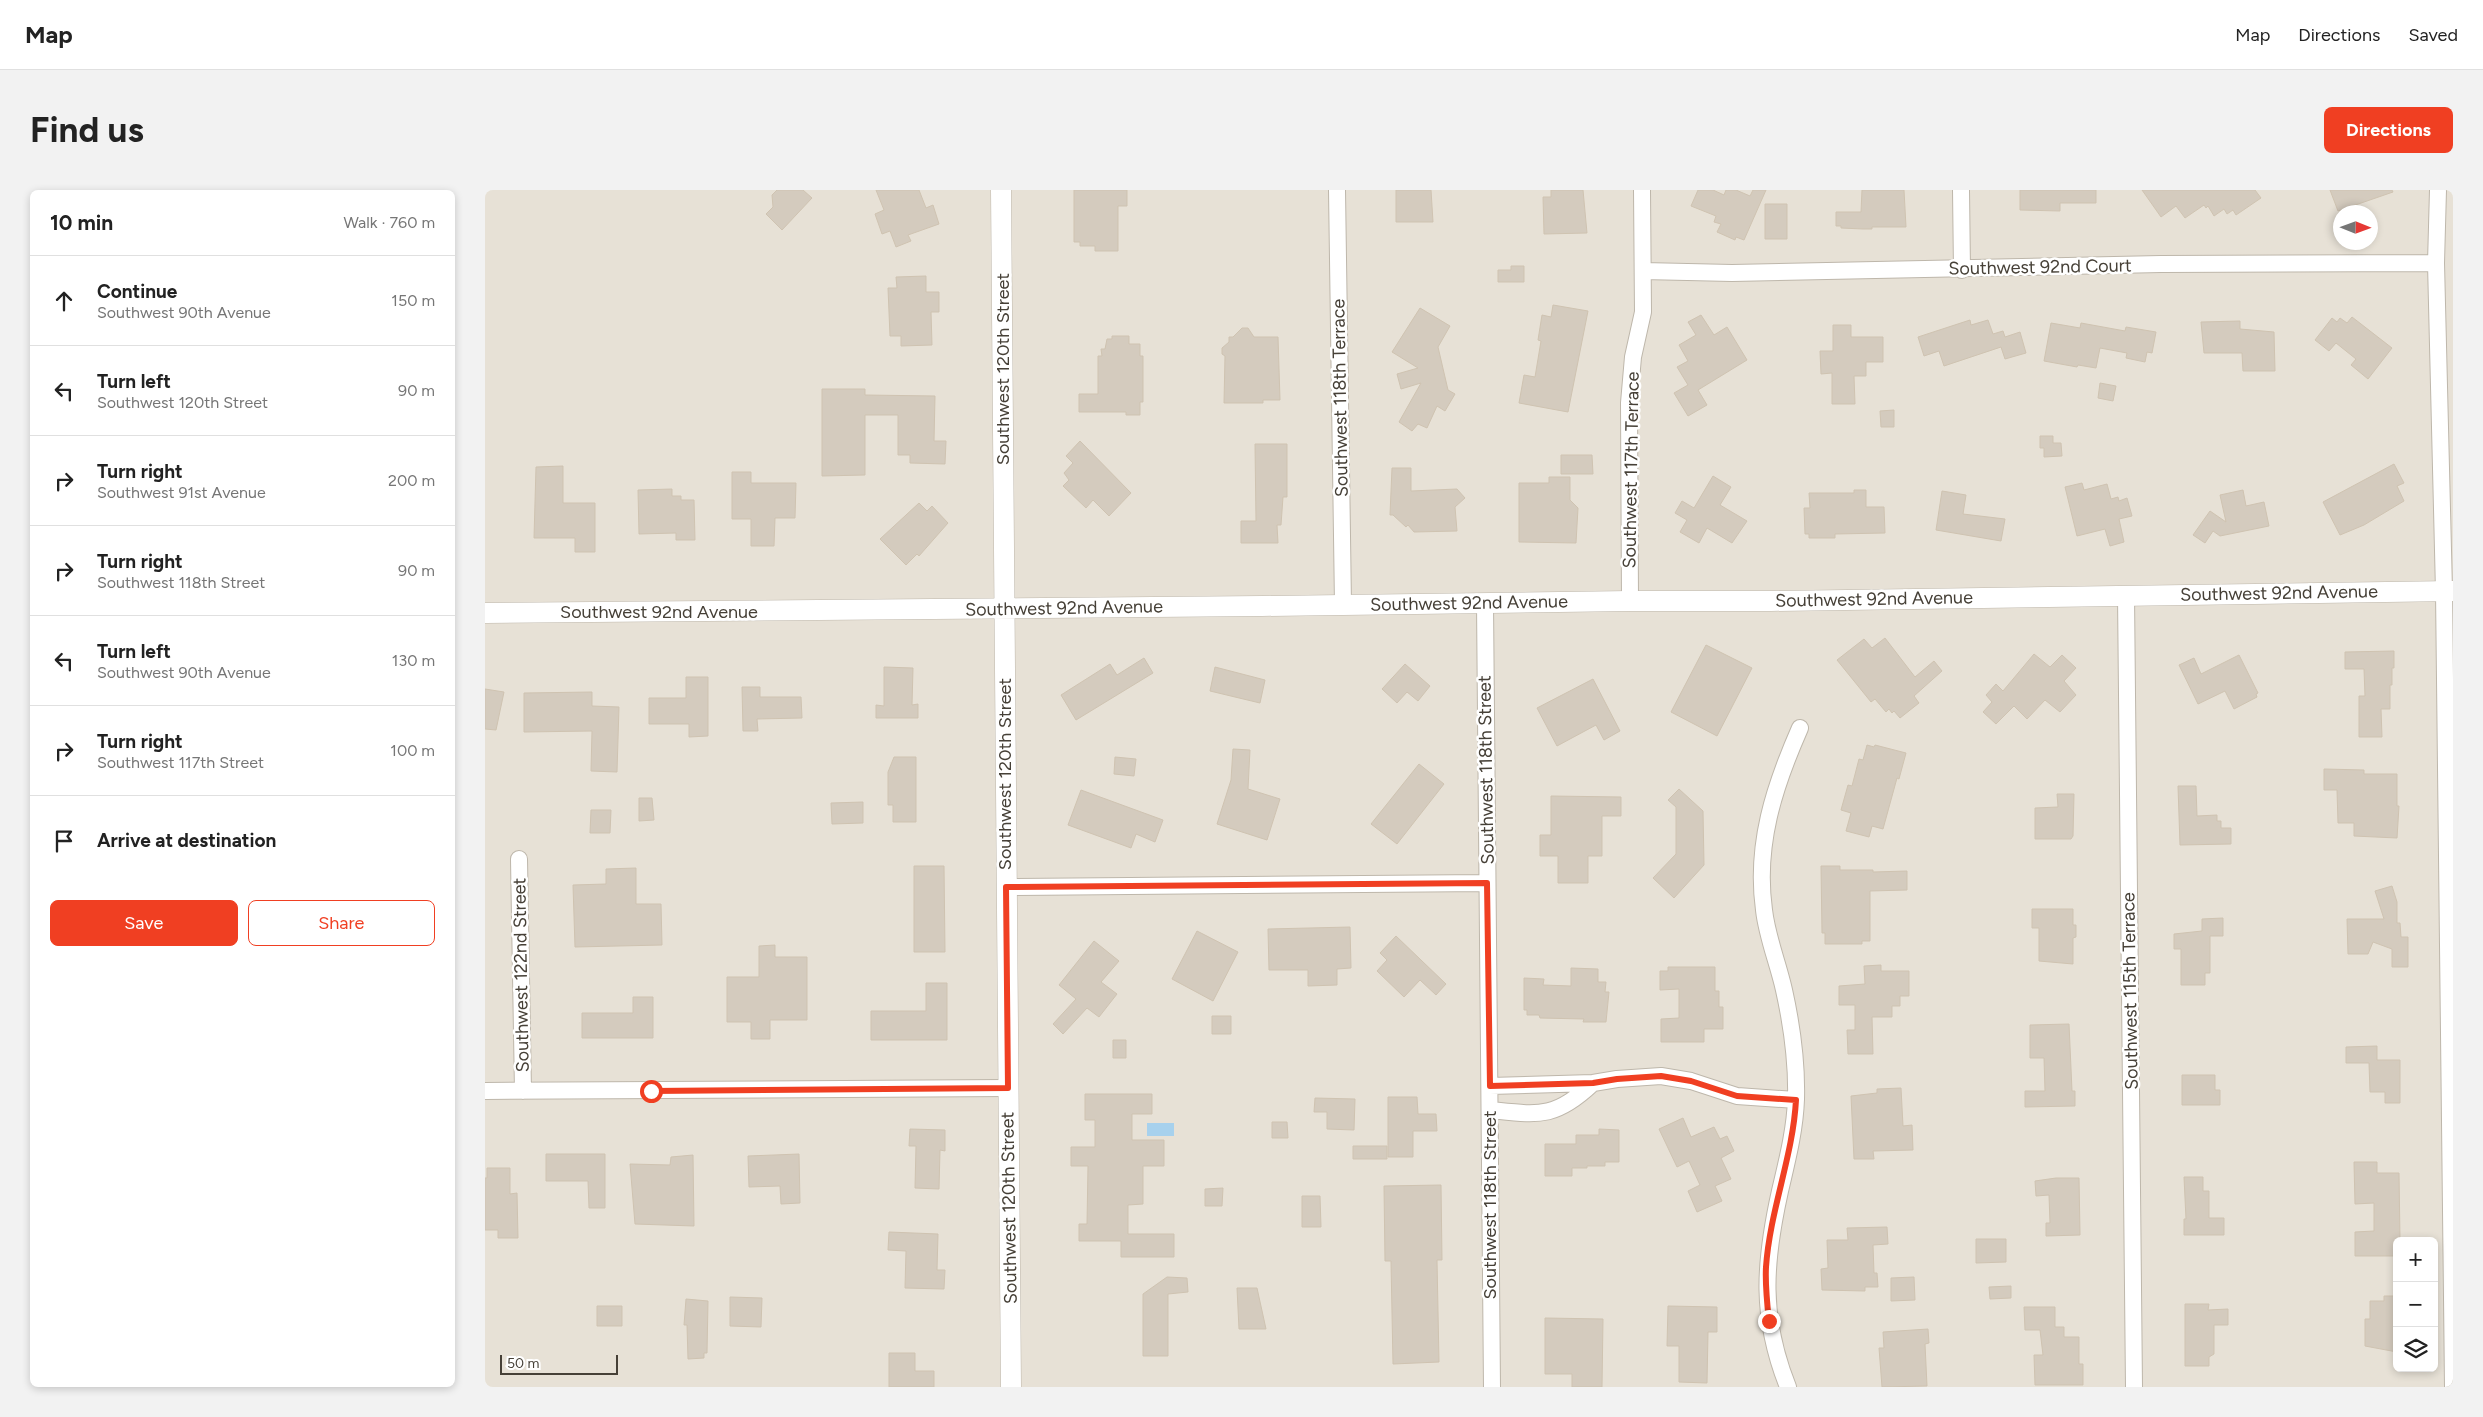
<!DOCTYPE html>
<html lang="en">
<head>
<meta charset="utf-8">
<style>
  body { margin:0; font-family:Figtree,sans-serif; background:#f2f2f2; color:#222 }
  .controls { position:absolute; right:15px; bottom:15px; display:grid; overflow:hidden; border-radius:8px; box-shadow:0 2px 8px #0003 }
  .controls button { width:45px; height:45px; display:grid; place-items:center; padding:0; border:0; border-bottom:1px solid #e0e0e0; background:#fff; color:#222; font:25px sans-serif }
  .compass { position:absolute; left:1848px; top:15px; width:45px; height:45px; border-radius:50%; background:#fff; box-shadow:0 2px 8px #0003; rotate:91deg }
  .scale { position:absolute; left:15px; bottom:12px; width:118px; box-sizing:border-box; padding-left:5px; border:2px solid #464037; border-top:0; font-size:14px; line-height:18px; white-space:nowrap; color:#464037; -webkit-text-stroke:4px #fff; paint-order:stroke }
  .stop { position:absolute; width:15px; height:15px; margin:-11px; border:4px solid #f03f22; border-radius:50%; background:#fff }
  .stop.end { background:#f03f22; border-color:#fff; box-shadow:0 1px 5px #0008 }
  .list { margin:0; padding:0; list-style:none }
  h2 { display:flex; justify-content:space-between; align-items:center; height:65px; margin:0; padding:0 20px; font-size:21px }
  h2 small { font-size:16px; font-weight:400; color:#767676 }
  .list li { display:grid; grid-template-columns:32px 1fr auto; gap:15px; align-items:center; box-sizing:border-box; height:90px; padding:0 20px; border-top:1px solid #e0e0e0 }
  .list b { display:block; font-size:19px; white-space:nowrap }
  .list p { margin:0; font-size:16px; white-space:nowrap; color:#767676 }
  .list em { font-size:16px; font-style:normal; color:#767676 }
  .actions { display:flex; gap:10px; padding:15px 20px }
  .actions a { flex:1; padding:11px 0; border:1px solid #f03f22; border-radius:8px; text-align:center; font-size:18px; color:#f03f22 }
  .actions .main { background:#f03f22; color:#fff }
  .icon { flex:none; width:28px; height:28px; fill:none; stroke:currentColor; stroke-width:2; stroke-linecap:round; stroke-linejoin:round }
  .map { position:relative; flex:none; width:1968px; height:1197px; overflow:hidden; border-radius:8px }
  header { display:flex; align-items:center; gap:30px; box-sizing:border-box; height:70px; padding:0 25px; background:#fff; border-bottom:1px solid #e0e0e0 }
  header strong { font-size:24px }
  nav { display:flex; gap:28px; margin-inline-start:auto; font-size:18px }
  .intro { display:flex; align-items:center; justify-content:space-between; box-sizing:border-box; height:120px; padding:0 30px }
  h1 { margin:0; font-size:35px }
  .button { padding:12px 22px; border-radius:8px; background:#f03f22; color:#fff; font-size:18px; font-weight:700 }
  main { display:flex; gap:30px; padding:0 30px }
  aside { flex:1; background:#fff; border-radius:8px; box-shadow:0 2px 8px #0003 }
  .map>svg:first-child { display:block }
</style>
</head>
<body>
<header>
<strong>Map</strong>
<nav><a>Map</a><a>Directions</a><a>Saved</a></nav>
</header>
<div class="intro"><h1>Find us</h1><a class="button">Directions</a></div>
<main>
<aside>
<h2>10 min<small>Walk · 760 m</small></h2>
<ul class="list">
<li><svg class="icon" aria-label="ahead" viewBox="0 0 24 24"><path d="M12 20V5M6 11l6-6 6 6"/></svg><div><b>Continue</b><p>Southwest 90th Avenue</p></div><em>150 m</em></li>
<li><svg class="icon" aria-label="left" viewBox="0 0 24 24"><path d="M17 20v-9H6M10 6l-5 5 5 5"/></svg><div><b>Turn left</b><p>Southwest 120th Street</p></div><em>90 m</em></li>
<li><svg class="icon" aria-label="right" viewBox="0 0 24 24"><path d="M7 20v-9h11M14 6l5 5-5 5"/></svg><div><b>Turn right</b><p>Southwest 91st Avenue</p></div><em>200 m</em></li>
<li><svg class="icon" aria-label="right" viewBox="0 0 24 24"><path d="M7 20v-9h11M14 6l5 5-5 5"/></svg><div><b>Turn right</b><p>Southwest 118th Street</p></div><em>90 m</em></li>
<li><svg class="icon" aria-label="left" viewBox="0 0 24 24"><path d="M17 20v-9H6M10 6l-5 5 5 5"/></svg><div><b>Turn left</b><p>Southwest 90th Avenue</p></div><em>130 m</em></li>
<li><svg class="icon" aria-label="right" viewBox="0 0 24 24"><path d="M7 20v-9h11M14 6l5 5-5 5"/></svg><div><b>Turn right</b><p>Southwest 117th Street</p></div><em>100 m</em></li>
<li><svg class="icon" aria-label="arrive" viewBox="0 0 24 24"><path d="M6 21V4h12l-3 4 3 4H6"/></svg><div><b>Arrive at destination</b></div></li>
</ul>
<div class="actions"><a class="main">Save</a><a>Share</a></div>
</aside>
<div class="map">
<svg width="1968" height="1197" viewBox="0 0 1968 1197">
  <rect width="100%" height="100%" fill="#f3f0e8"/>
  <path fill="#e7e1d6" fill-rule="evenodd" d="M0,0H1968V1197H0ZM1856,22H1886V52H1856ZM1912,1051H1949V1178H1912Z"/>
  <path fill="#a7d1ed" d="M662,933H689V946H662Z"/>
  <path fill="#d4cbbe" stroke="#cfc3b1" d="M292,0H318L327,8L297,40L281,24L288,17L287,5Z
    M391,0H434L441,18L448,15L454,34L423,45L426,51L411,57L405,41L397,44L390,24L399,20Z
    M589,0H642V16H633V61H610V56H595V52H589Z
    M911,0H946L948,32H911Z
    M1066,0H1098L1102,43L1059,44L1058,7H1066Z
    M1213,0H1228L1239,5L1241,0H1251L1265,6L1268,0H1281L1259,50L1251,47L1250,50L1232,42L1236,34L1229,32L1231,26L1206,16Z
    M1377,0H1419L1421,37H1387V39H1378L1356,38V36H1351V22H1376Z
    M1535,0H1611V13H1575V21L1535,20Z
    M1657,0H1770L1776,8L1751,25L1748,20L1742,24L1739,19L1729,26L1723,16L1721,18L1719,15L1700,28L1691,16L1676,27Z
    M1845,0H1907L1908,2L1853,21Z
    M1280,14H1302V49H1280Z
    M1026,76H1039V92H1013V80H1026Z
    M441,86V102H454V122H446L447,155L416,156V146H405L403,98H412L411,87Z
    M1068,115L1103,121L1083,222L1034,213L1039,185L1050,187L1056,151L1053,150L1057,125L1066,127Z
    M935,118L965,136L953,157L963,200L970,204L960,221L952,216L942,238L933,234L927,241L914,232L936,193L916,199L912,184L933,178L907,162Z
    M1216,125L1229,145L1242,137L1262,170L1213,200L1222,215L1203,226L1189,203L1203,195L1192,177L1203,171L1194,155L1211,145L1203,132Z
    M1867,127L1907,158L1883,189L1866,175L1871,169L1851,153L1844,161L1830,150L1847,128L1852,132L1855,128L1862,133Z
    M1485,130L1486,135L1503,130L1508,144L1518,141L1520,147L1535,142L1541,163L1520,169L1516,157L1459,176L1454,161L1439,166L1433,147Z
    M1755,131V139L1789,142L1790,181H1758L1757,163H1719L1716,132Z
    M1566,133L1595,138L1596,133L1640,141L1641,137L1671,142L1667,163L1662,162L1660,172L1641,168L1642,163L1615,158L1611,178L1593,175L1592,177L1559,171Z
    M1348,135H1366V147H1398V172H1381V186H1369L1370,214H1347V183L1336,184L1335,161H1348Z
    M757,138H763L769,147H793L795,210H778V213H739L740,166L737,164V158L744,152V147H748Z
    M627,146H644V154H655V166H658V212H655V225H641V222H594V204H613V166H617L616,159H620L622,149H627Z
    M1615,193L1631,196L1628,211L1613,208Z
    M337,199H380V205L450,206L449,251H461L460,274L425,273V265H413V225H380V285L337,286Z
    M1409,220V237H1396L1395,221Z
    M1555,246H1568V253H1576L1577,266L1559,267V258H1555Z
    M595,251L646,303L624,326L608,310L601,318L578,296L584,290L579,283L588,273L581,266Z
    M770,254H802V307H798L796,335H792L793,353H756V331H771Z
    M1076,265H1107L1108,284H1076Z
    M1909,274L1919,293L1912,296L1919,311L1879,335L1855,345L1838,312Z
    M78,276V313H110V362H90V348H49L51,277Z
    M907,278H926V301L972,299L980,308L970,317L972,341L929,342L923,335L921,337L908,325H905Z
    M247,282H266V293H311L310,328H290L289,356H266V329H247Z
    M1228,286L1246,297L1235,315L1262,331L1247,353L1222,338L1214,353L1195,342L1202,330L1190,323L1197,311L1209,318Z
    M1064,287H1085V310L1093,318L1091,353L1034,352V293H1064Z
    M1597,293L1599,300L1622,294L1626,309L1633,307L1634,311L1642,308L1647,326L1634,329L1639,352L1625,356L1620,339L1592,346L1580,297Z
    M187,299V306H196V310H209L210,350H191V343L154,344L153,300Z
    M1369,300H1381V317H1399L1400,343L1350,344V348H1324V344H1320L1319,318H1325L1324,303H1369Z
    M1758,300L1761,316L1779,312L1784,336L1735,346L1728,341L1720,353L1708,345L1725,321L1741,332L1735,305Z
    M1457,301L1481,305L1478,324L1520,329L1516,351L1451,340Z
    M434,313L442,321L447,316L463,333L434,366L432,364L421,375L395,349Z
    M1400,448L1430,487L1449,471L1457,481L1429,506L1434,513L1415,528L1409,521L1407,523L1404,519L1401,522L1390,509L1386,512L1352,470L1379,449L1387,458Z
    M1221,455L1267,478L1232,546L1186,522Z
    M1909,461V478H1907V495H1905V519H1896L1897,547H1874V506H1880L1879,479H1860V462Z
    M1549,464L1565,477L1577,465L1591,478L1579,491L1591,505L1575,522L1560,510L1542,529L1529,516L1511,534L1498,522L1507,512L1501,505L1511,494L1518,501Z
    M1754,465L1773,503L1771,504L1772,507L1749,519L1740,501L1713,514L1694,475L1709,468L1716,484Z
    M659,468L668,483L591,530L576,505L625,474L632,485Z
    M920,474L945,496L933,511L922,502L912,513L897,499Z
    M399,477L428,478L427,515L433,514V528H391V515L399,516Z
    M730,477L780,490L775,513L725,501Z
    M201,487H223V546L204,547V534H164V508H201Z
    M1108,489L1135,541L1119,550L1111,535L1072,556L1052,518Z
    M257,497H275V507H316L317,528L272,529L273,541H258Z
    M0,499L19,502L11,540L0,539Z
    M107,502V516L134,517L132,582L106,581L107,541L39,542V503Z
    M1382,555L1389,557L1390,555L1421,563L1414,589L1412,588L1398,639L1387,636L1384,647L1361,641L1366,623L1356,620L1363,595L1367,596L1374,569L1378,570Z
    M748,559L765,560L763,599L795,609L782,650L732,634L746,590Z
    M409,567H431V632H408V615H403V582Z
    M630,567L651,569L649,586L629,584Z
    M934,574L959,594L912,654L886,634Z
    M1839,579L1879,580V584H1912V616H1914L1912,648L1869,646V633H1853L1852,600H1839Z
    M1693,596H1711L1712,626L1732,625V631H1736V638H1746V654L1695,655Z
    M1194,599L1218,621L1219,675L1189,708L1168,688L1191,664V617L1183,610Z
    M596,600L678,630L670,652L651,644L646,658L583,635Z
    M1572,604H1589L1588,646L1586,649H1550V618L1573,617Z
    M1066,606L1136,607V626H1117V666H1103V693H1073V666H1055V645H1066Z
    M154,608H167L169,630L154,631Z
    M378,612V633L347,634L346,613Z
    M106,620H126L125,643H105Z
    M429,676H459L460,762H429Z
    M1336,676H1355V680H1388V682L1422,681V700L1385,701V751H1377V754H1340V743H1337Z
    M151,678V714H176L177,755L90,757L88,695L121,694V679Z
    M1907,696L1912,712V733H1915L1916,747H1923V777H1907V759L1888,752L1883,764H1863L1862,729H1899L1890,701Z
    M1547,719H1588V735H1591V747L1588,748V774L1554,771V738H1547Z
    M1738,728V746H1725V783H1720V795H1696V759H1689V744L1717,741V729Z
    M865,737L866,778L852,779V795L823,796V780H784L783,739Z
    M712,741L753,762L728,811L687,789Z
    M911,746L961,794L951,805L935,790L919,807L892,781L902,770L895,763Z
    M609,751L634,771L616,792L632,804L614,827L602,818L578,844L568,834L591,809L574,795Z
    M290,755V767H322V830H285V849H266V832H242V787H274V756Z
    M1396,775V781H1424V806H1415V816H1407V827H1387L1388,864H1363L1362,840H1370V815H1354V796L1380,794L1379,776Z
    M1183,777H1230V801H1234V817H1238V839H1219V852H1176V829L1194,828V799L1175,800V781H1183Z
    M1086,778L1113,779V792H1121L1120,802H1124L1121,832H1098L1099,829L1055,828L1054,825H1042V820H1039V788L1059,789L1058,795L1086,796Z
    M441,793H462V850H386V821H441Z
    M148,807H168V848H97V823H148Z
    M727,826H746V844H727Z
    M1584,834L1587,901H1590V916L1540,917V901H1560L1559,868H1545V835Z
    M628,850H641V868H628Z
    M1892,856V870H1915V913H1900V902H1885L1884,873H1861V857Z
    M1697,885H1730V900H1735V915H1697Z
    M1416,898L1418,936L1427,935L1428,960L1388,961L1389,969H1369L1366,906L1392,903V899Z
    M600,904H667V924H647V950H679V976H658V1014L643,1015V1044H689V1067H636V1051H594V1034H602L603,976H586V957H610V930H600Z
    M903,907H932L933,924H951L952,941H928V967H903Z
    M830,908L870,909L869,940L842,939V922H829Z
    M1198,928L1206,947L1229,937L1235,949L1242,946L1249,961L1236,968L1246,989L1230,996L1237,1011L1212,1022L1203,1001L1215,995L1204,971L1192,977L1174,939Z
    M787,932H802L803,948H787Z
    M425,939L460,940V961L455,960L454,999L430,998L431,956H424Z
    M1114,939L1134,940V972H1120V976H1102V978H1087V986H1060V954H1091V945H1114Z
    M868,956H902V969H868Z
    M61,964H120V1018H104L103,991H61Z
    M314,964L315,1013L296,1014L295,996L264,997L263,966Z
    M208,965L209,1036L150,1034L145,974L185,975L186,967Z
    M1869,972H1892V983H1914L1915,1051H1912V1066H1870V1042L1889,1041V1013L1870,1014Z
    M2,978H25V1004L32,1003L33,1048H13V1040H0V988H2Z
    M1699,987H1718V1001H1724V1028H1739V1045H1699V1029H1701Z
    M1571,988H1594L1595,1045L1561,1046V1033H1565L1564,1005L1551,1006L1550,991Z
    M956,995L957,1070H952L954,1172L908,1174L906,1071H900L899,996Z
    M738,998L737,1016H720V999Z
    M817,1006H835L836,1037H817Z
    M1402,1037L1403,1054L1388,1055L1389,1083H1392L1393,1097H1380V1101L1337,1100L1336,1079L1343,1078L1342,1050H1363L1362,1038Z
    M404,1042L453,1044L452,1080H460L459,1099L420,1098L421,1061L403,1060Z
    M1491,1049H1521V1072L1491,1073Z
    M682,1087L702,1088L703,1102L683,1104V1166H658V1104Z
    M1429,1087L1430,1110L1406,1111V1088Z
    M1526,1096V1108L1505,1109L1504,1097Z
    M752,1098H772L781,1139H754Z
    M1899,1106H1912V1162L1880,1156V1129H1885V1111H1899Z
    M245,1107L277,1108L276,1137L245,1136Z
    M201,1109L223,1111L222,1163H219V1168L203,1169L202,1135H199Z
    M1700,1114H1724L1723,1120L1743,1119V1135H1729V1164L1724,1167V1176H1700Z
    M112,1116H137V1136H112Z
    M1183,1116L1232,1117V1142H1223L1222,1193L1194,1192V1156H1182Z
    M1539,1117H1570V1137H1579V1147H1594V1174H1598V1195H1550L1549,1165H1558L1555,1140H1540Z
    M1060,1128L1118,1129L1117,1197H1087V1184H1060Z
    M1443,1139L1444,1153L1440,1154L1442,1196L1397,1197L1394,1158H1399L1398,1142Z
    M404,1163H430V1181H449V1197H404Z"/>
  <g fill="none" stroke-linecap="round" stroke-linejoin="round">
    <g stroke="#beb7ab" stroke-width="18">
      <path id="minor" d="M852,0L858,415
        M1476,0L1477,80
        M1953,0L1951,73L1959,401L1968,1197
        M1158,81L1247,83L1676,74L1951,73
        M1641,405L1649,1197
        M1145,411L1144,213L1148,167L1158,122L1157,0
        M1000,413L1007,1197
        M34,669L38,901
        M521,697L1002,693
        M1005,896L1108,893L1132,889L1176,886L1206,891L1252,906L1311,910
        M0,901L523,898
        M1005,920C1054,925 1070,929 1108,893
        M1303,1197C1275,1127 1279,1073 1295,1001C1302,971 1310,940 1311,909C1312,872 1307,836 1299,800C1293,773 1282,747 1279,720C1270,655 1289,597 1315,538"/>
    </g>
    <g stroke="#beb7ab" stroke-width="21">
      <path id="tertiary" d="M516,0L526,1197
        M0,423L777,416L1145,411H1286L1968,401"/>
    </g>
    <use href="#minor" stroke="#fff" stroke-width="16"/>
    <use href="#tertiary" stroke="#fff" stroke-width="20"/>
  </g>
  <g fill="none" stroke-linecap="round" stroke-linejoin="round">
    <path stroke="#f03f22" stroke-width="6" d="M166,901L523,898L521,697L1002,693L1005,896L1108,893L1132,889L1176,886L1206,891L1252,906L1311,910C1308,966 1285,1020 1281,1077C1280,1095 1282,1113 1284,1131"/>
  </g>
  <g text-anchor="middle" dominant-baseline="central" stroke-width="5" stroke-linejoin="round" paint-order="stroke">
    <g font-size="18" fill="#464037" stroke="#fff">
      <text transform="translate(1555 77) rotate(-1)">Southwest 92nd Court</text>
      <text transform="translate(518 179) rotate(-90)">Southwest 120th Street</text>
      <text transform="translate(855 208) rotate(-91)">Southwest 118th Terrace</text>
      <text transform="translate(1146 280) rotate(-89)">Southwest 117th Terrace</text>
      <text transform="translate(1794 403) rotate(-1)">Southwest 92nd Avenue</text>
      <text transform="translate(1389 409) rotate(-1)">Southwest 92nd Avenue</text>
      <text transform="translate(984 413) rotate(-1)">Southwest 92nd Avenue</text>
      <text transform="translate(579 418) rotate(-1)">Southwest 92nd Avenue</text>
      <text x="174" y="422">Southwest 92nd Avenue</text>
      <text transform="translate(1001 580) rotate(-91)">Southwest 118th Street</text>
      <text transform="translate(520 584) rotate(-90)">Southwest 120th Street</text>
      <text transform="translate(36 785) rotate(-91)">Southwest 122nd Street</text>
      <text transform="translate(1645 801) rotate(-91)">Southwest 115th Terrace</text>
      <text transform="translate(1005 1015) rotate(-90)">Southwest 118th Street</text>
      <text transform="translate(524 1018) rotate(-91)">Southwest 120th Street</text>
    </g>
  </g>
</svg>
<div class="controls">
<button>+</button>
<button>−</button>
<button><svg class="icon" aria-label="layers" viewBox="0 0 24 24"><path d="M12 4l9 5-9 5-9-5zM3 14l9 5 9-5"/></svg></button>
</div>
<svg class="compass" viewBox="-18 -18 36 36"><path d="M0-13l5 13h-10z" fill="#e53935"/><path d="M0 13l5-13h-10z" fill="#767676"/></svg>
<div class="scale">50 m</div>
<div class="stop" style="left:166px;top:901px"></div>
<div class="stop end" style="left:1284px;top:1131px"></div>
</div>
</main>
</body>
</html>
